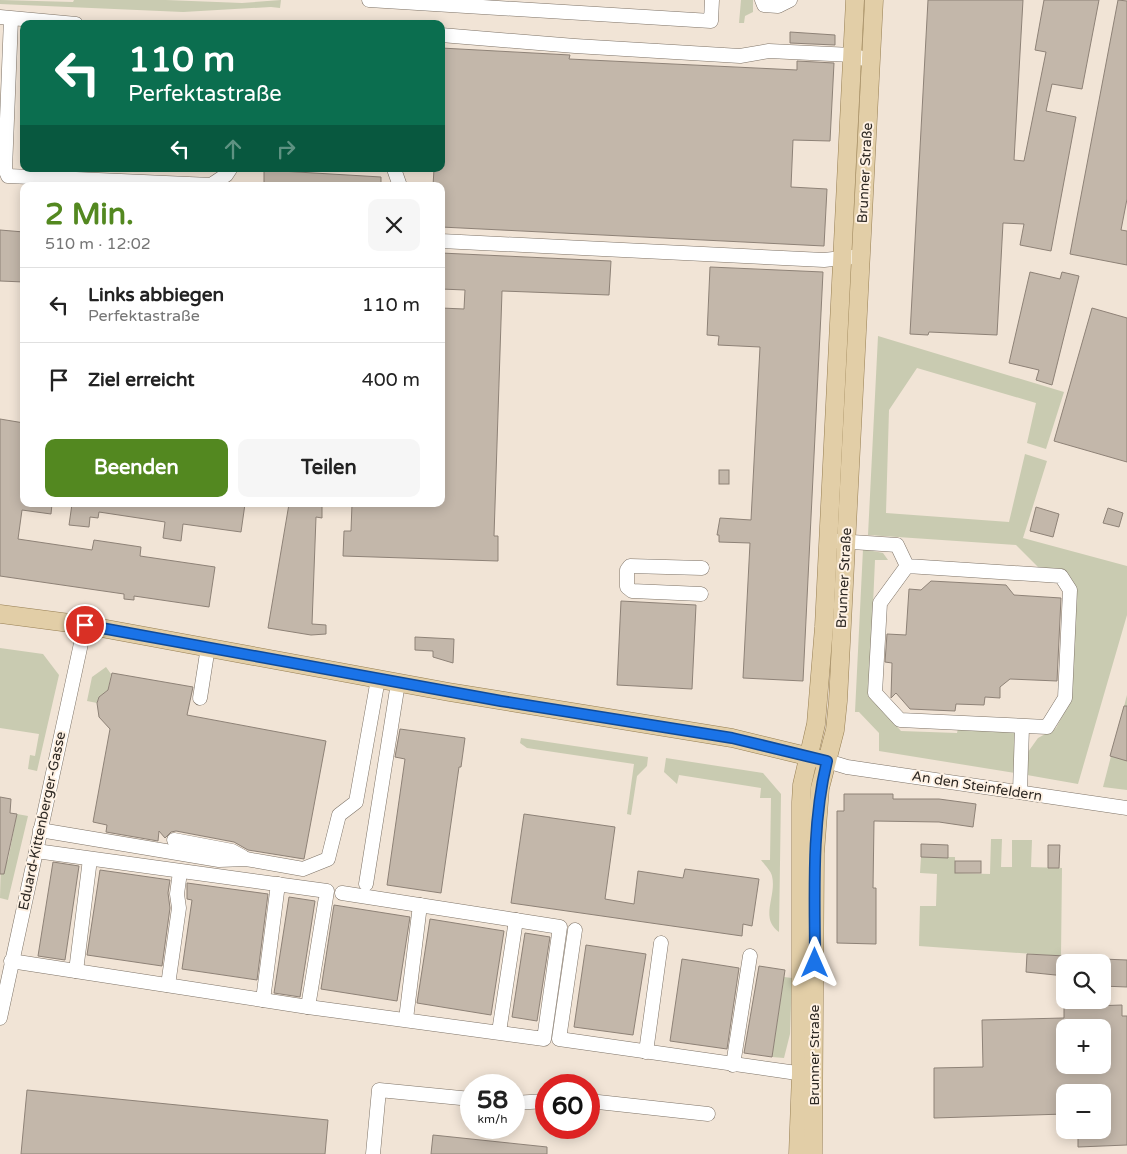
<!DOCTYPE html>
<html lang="de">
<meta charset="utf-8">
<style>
body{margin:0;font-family:"Varela Round",sans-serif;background:#f6f6f6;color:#222;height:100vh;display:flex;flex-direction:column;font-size:19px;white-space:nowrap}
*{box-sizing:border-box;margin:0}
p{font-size:16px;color:#767676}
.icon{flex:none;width:28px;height:28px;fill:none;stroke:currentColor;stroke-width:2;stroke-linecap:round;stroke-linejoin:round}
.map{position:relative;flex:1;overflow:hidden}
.details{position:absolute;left:20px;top:182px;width:425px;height:325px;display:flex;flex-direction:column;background:#fff;border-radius:10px;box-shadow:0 2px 12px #0003}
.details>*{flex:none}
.guide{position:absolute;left:20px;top:20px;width:425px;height:152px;border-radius:10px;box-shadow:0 2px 12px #0003;background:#0b6e4f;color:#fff;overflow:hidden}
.fabs{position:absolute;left:1056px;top:954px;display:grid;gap:10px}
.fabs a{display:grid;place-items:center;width:55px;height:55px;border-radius:10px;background:#fff;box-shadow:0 2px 12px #0003;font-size:25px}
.speed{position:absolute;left:460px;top:1074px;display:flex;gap:10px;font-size:25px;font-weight:700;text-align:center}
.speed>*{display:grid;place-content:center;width:65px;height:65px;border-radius:50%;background:#fff;box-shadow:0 2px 12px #0003;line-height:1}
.speed small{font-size:12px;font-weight:400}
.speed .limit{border:8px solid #d22;background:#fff;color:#111}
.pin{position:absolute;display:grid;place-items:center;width:42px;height:42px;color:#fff;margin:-21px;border:2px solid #fff;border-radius:50%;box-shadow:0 1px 5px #0007}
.me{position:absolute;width:55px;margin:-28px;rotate:0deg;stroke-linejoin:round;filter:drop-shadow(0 0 4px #0008)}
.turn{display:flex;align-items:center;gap:18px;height:105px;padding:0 25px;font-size:22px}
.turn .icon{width:65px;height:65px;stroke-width:2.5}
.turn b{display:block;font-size:35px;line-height:42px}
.lanes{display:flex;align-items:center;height:48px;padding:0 25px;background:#0003;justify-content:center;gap:25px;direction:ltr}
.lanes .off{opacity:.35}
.round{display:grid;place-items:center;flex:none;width:52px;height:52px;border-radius:10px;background:#f6f6f6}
.summary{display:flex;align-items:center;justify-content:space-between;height:85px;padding:0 25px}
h1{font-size:30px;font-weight:800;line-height:38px;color:#538820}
.action{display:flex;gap:10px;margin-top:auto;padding:10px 25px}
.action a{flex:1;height:58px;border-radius:10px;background:#538820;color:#fff;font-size:20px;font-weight:800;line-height:58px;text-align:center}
.action a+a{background:#f6f6f6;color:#222}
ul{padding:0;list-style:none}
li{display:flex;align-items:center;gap:15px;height:75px;padding:0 25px;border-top:1px solid #e0e0e0}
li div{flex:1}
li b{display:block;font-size:19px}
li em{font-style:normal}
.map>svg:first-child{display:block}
.green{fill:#c9cbb1}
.building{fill:#c3b7aa;stroke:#8e8277;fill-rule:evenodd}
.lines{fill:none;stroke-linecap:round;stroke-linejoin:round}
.minor-casing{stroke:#7e7367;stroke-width:15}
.major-casing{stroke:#977f53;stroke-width:19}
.minor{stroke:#fff;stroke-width:14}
.major{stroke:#e2cea7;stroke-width:18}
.route-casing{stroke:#114b97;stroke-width:12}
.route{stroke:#1a73e8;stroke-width:9}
.labels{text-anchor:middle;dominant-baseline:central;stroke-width:4;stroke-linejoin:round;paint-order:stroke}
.street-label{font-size:14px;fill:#2e2924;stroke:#fef1e3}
</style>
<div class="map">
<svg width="1127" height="1154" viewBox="0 0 1127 1154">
<rect width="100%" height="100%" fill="#f1e4d6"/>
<!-- green -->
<g class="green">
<polygon points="0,0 73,2 74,0 166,0 242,3 281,0 280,8 271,7 183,12 0,4"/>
<polygon points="741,0 753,0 753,12 745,16 744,23 739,23"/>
<polygon points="878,336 1064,392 1046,449 1027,443 1036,403 917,368 889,410 886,513 1009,522 1025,454 1047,461 1023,538 1127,566 1127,615 1078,784 1027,775 1028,752 1038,738 1056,728 1071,700 1076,590 1061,570 1038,567 1016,545 868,535"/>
<polygon points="863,549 883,553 888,560 875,560 869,695 901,731 957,733 958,728 1016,732 1015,773 879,751 879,733 859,712 855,712"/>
<polygon points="0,648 43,654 59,675 37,771 28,769 30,755 35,756 39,734 0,728"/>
<polygon points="106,667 111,674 108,690 99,697 97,703 87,701 92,677"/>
<polygon points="1127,695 1127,790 1103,787"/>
<polygon points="521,738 648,757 647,766 637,776 631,815 627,814 634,764 527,748 520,743"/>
<path d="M666 758 763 773 781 794 779 932C759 918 777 896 772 876 771 871 764 864 761 860H770L771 798H760L761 788 679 775 677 784 664 772Z"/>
<polygon points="17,814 28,816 8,900 0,898 1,859 8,860"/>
<polygon points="991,839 1002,839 1001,867 1012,867 1012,840 1032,840 1031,867 1062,868 1061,956 919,946 920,906 936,906 937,874 920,873 921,857 955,857 955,873 990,874"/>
<polygon points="784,977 792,978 790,1034 784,1058 772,1057"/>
</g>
<!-- building -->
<g class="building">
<polygon points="928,0 1023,0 1014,160 1024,161 1046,52 1035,50 1044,0 1099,0 1082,89 1052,84 1046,111 1076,117 1051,251 1020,245 1024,224 1003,223 997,335 929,332 928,335 910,334"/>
<polygon points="1118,0 1127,1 1127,199 1121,230 1127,231 1127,265 1070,254"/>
<polygon points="790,32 835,35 835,45 790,43"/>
<polygon points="441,48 570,55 569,59 797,70 797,61 834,63 830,141 793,140 791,187 827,189 824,246 441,227 441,186 433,186 434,169 441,169"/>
<polygon points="264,170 381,177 381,186 264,186"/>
<polygon points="0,230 24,232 24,282 0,281"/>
<polygon points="441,253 611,261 609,295 502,291 494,536 498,536 498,561 343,556 344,531 351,531 352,504 441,504 441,308 464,309 465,290 441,289"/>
<polygon points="710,267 823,272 803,681 743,678 750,543 719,542 719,535 717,535 720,518 751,520 760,347 718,345 719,336 707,335"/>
<polygon points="1030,272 1060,279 1062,272 1079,276 1052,385 1036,380 1039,370 1009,363"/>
<polygon points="1092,308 1127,318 1127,462 1054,441"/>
<polygon points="0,419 24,423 23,504 52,504 51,514 22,510 18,539 92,550 94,540 141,547 140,556 215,567 209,607 134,596 134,600 124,599 124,594 0,576"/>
<rect x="719" y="470" width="10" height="14"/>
<polygon points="72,504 245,504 241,532 183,524 181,541 163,538 165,522 99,512 98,518 90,517 89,527 69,525"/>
<polygon points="289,504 322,504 322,518 316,517 312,624 326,625 326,634 311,635 268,628"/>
<polygon points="1036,507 1059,514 1053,537 1030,531"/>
<polygon points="1108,508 1123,513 1119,527 1103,523"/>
<polygon points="931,581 1006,585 1014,595 1061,598 1057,681 1010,679 1000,687 1000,698 985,697 984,705 956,704 955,711 910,709 896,693 891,698 892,663 885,662 887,634 906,635 909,589 921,590"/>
<polygon points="621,601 696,605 692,689 617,685"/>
<polygon points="415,637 454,639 453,663 433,657 433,651 415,650"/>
<polygon points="112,673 193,687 187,715 326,741 304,859 248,850 234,842 176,831 171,832 165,838 159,831 158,841 106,832 107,825 93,822 110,729 99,717 97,703 99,697 108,690"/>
<polygon points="1124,706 1127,706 1127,761 1110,756"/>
<polygon points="400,729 465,738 461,767 459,767 441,893 387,885 405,759 395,757"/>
<polygon points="844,794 893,794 893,799 939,799 976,804 973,827 939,822 874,821 873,888 876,888 876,944 837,943 837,811 844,811"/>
<polygon points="0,797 11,799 10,813 17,814 4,874 0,874"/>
<polygon points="524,814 615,827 605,899 634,904 638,871 683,878 685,869 759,879 752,926 743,924 742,936 511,903"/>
<polygon points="921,844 948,845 948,858 921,857"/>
<polygon points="1048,845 1060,845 1059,868 1048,868"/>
<rect x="955" y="861" width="26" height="12"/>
<polygon points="53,862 79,866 65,960 38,956"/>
<polygon points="100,870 170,880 168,893 170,908 162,966 87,955"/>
<polygon points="187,883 268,894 257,980 182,969 192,900 187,899"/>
<polygon points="289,897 315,901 300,997 274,993"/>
<polygon points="334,905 410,917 397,1001 321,989"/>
<polygon points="430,919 504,931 491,1015 417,1003"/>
<polygon points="525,933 550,937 537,1021 512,1017"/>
<polygon points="586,945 646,954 633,1035 574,1027"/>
<polygon points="1027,954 1065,956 1065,976 1026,972"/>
<polygon points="682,959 739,968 727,1049 670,1041"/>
<polygon points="1102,959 1127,960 1127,987 1102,986"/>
<polygon points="759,966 785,970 772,1057 744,1053"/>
<path d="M1122 1005V1016H1127V1145L1078 1147V1130H1102V1092H1065V1114L934 1118V1068L983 1067 982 1020 1064 1018V1007ZM1065 1028H1102V1065H1065Z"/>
<polygon points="27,1090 328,1120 325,1154 21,1154"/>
<polygon points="433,1135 547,1147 547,1154 431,1154"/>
</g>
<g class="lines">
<!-- minor casing -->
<g class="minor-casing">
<g id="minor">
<polyline points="369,0 711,21 712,0"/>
<polyline points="762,0 764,5 778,6 790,0"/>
<polyline points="0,17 76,24"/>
<polyline points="11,19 5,169 8,176 211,185 226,175 230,169"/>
<polyline points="441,35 575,46 740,56 769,51 852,55 871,61"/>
<polyline points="394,169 400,186"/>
<polyline points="441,241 824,260 852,257"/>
<polyline points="837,541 897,545 907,566 1061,576 1070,590 1065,698 1047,727 900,720 875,693 880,603 907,566"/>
<polyline points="701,594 632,591 627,587 627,570 630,566 702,568"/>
<polyline points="200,698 208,647"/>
<polyline points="827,761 847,767 1127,808"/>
<polyline points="1020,792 1022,727"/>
<polyline points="40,830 219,860 246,859 303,869 328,859 339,815 356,802 378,679"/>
<polyline points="174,840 232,851 243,857"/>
<polyline points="36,851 327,891 308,1007"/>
<polyline points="366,884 398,683"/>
<polyline points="575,930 559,1039 811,1075"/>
<polyline points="11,961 308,1007 544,1039 560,927 342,893"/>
<polyline points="76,971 90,859"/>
<polyline points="168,985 179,908 177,894 180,872"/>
<polyline points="263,1000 278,884"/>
<polyline points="0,1018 85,625"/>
<polyline points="406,1019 420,905"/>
<polyline points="499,1032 516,920"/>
<polyline points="646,1052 661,943"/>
<polyline points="733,1065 750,956"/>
<polyline points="589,1101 708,1114"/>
<polyline points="514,1103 546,1101"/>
<polyline points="373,1154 379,1090 471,1099"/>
</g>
</g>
<!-- major casing -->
<g class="major-casing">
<g id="major">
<polyline points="0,614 85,625 449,692 732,738 819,759"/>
<polyline points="798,1154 801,1074 801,802 802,785 816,724 824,627 855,0"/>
<polyline points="813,1154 815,853 820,788 835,730 838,701 874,0"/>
</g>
</g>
<!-- minor -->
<use href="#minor" class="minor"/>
<!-- major -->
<use href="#major" class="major"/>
</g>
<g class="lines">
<!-- route casing -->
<g class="route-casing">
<path id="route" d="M85 625 501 701 732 738 827 761C811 826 815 896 815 963"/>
</g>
<!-- route -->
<use href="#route" class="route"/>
</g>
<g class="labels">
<!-- street labels -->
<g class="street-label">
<text transform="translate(865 173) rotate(-87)">Brunner Straße</text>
<text transform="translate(844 578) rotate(-87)">Brunner Straße</text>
<text transform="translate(977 786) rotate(9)">An den Steinfeldern</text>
<text transform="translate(42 821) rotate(-78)">Eduard-Kittenberger-Gasse</text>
<text transform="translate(814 1055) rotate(-90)">Brunner Straße</text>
</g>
</g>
</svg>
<div class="fabs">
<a><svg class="icon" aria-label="search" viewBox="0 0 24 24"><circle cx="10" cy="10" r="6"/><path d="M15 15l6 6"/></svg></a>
<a>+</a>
<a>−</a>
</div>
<div class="speed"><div>58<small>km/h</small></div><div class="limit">60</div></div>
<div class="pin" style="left:85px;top:625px;background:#d93025"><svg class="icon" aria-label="arrive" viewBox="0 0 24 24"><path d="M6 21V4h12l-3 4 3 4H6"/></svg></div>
<svg class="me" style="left:815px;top:963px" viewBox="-20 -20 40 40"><path d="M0-17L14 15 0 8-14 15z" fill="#1a73e8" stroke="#fff" stroke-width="4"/></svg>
<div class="guide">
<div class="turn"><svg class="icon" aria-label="left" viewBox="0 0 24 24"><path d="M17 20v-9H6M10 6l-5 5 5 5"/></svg><div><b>110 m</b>Perfektastraße</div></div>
<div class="lanes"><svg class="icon" aria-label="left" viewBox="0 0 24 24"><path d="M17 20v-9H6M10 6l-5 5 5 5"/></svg><svg class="icon off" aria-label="ahead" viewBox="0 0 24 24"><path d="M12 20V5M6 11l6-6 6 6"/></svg><svg class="icon off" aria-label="right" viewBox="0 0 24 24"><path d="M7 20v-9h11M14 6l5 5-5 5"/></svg></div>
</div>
<section class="details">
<div class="summary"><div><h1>2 Min.</h1><p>510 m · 12:02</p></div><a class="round"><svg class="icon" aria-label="close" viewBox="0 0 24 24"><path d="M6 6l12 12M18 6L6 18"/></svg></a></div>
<ul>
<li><svg class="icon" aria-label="left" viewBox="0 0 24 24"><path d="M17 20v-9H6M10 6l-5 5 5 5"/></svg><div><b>Links abbiegen</b><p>Perfektastraße</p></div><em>110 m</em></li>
<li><svg class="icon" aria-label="arrive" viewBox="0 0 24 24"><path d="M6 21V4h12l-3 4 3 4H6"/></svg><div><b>Ziel erreicht</b></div><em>400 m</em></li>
</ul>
<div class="action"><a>Beenden</a><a>Teilen</a></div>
</section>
</div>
